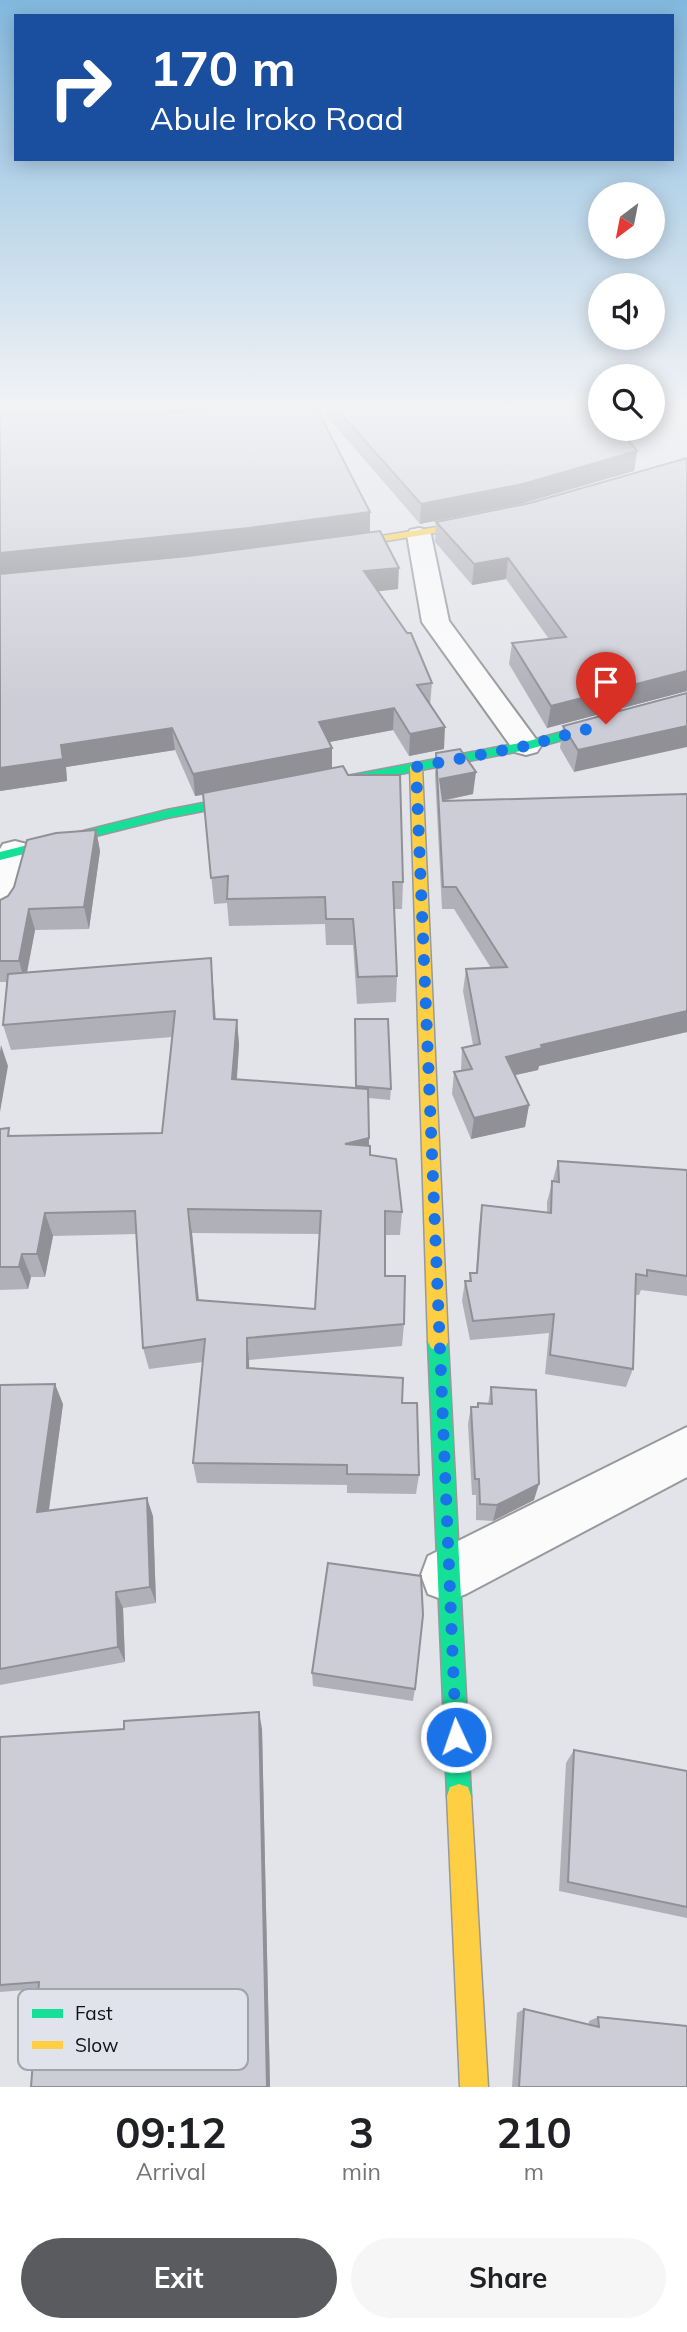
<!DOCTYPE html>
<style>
body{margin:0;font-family:Mulish,sans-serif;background:#f6f6f6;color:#202124;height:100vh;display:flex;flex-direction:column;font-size:26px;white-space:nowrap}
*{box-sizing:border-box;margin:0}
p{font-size:23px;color:#757577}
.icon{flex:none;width:38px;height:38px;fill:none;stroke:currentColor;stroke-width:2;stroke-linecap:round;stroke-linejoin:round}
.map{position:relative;height:2087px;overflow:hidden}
.drawer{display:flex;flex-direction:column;background:#fff;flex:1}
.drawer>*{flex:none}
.hud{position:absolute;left:14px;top:14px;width:660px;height:147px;border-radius:0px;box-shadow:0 4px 18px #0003;background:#1a4fa0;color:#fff;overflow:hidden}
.needle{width:46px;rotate:212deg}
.tools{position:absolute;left:588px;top:182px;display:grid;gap:14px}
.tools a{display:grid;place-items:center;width:77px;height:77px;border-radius:50%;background:#fff;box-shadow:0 4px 18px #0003;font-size:35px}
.pin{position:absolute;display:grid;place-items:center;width:60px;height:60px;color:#fff;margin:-72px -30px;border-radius:50% 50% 50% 0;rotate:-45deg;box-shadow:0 0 7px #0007}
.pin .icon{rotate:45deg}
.me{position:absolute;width:77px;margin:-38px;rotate:357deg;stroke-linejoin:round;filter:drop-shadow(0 0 5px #0008)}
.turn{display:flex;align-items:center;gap:24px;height:147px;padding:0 21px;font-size:32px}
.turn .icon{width:91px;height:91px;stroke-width:2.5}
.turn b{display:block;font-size:49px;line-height:60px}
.eta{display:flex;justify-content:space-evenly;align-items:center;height:119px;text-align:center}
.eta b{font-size:42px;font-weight:700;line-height:49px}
.button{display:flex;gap:14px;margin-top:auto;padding:14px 21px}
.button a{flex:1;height:80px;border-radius:42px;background:#5a5b5f;color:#fff;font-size:28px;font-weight:700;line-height:80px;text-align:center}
.button a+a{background:#f6f6f6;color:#202124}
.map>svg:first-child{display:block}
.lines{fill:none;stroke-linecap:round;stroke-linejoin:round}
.street-casing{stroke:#98999d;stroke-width:4}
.fast-casing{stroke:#98999d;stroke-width:3}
.slow-casing{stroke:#98999d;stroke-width:3}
.street{fill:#fbfbfc;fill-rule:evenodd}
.fast{fill:#16e098;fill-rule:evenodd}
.slow{fill:#ffcf43;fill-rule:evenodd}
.wall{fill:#b0b0b9;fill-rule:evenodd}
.shaded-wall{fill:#909096}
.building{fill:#cdcdd7;stroke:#909096;stroke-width:2;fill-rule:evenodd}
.route{stroke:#1a73e8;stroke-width:12;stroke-dasharray:0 21.6}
.key{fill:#e0e2ec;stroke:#a2a3ab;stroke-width:2}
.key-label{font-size:19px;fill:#101114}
</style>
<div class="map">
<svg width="687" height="2087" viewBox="0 0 687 2087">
<rect width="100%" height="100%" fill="#e3e4e9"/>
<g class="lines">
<!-- street casing -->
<g class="street-casing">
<g id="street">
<polygon points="419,528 428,530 431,535 449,621 541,746 537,752 526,755 515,752 422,622 407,535 410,530"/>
<polygon points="15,841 27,844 32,852 17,908 12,916 0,920 0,849 3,844"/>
<polygon points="687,1427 687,1477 466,1594 447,1601 428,1594 421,1575 428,1556"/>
</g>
</g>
<!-- fast casing -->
<g class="fast-casing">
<g id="fast">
<polygon points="687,698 687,706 526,750 321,789 315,785 321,781 525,742"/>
<polygon points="255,793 262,797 260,800 167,818 0,860 0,852 167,810"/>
<polygon points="438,1333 445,1336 448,1342 471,1796 468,1805 459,1808 450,1805 447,1796 428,1342 431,1336"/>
</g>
</g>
<!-- slow casing -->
<g class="slow-casing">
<g id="slow">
<polygon points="486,519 490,520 490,524 331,550 326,547 331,544"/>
<polygon points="416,763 422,767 448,1342 445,1348 438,1351 431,1348 428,1342 410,767"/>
<polygon points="459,1784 468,1787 471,1796 488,2087 460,2087 447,1796 450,1787"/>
</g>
</g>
<!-- street -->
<use href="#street" class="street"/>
<!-- fast -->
<use href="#fast" class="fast"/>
<!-- slow -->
<use href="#slow" class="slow"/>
</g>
<!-- wall -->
<g class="wall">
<polygon points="0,409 317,409 370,532 398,589 378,591 432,683 430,705 444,749 409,756 393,730 329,742 332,768 403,882 402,909 394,909 397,976 396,1002 357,1004 353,945 326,945 325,924 229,926 227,903 214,904 203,795 195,796 175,750 66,767 67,781 0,791"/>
<polygon points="325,409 600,409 637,451 634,471 420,524 325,414"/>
<polygon points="687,458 687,691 547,728 509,664 512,643 549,639 506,579 472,585 435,542 436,522 530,503"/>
<polygon points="687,693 574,772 560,748 563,726"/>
<polygon points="436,753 473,794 443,801 687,794 687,1032 539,1066 538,1070 515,1075 529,1105 525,1127 471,1139 452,1094 454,1072 461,1071 462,1048 473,1045 463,991 466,969 491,968 454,909 442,909 435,775"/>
<path d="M96 830 100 851 89 929 35 930 27 973 213 984 216 1019 237 1020 239 1045 237 1079 355 1088V1019L391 1089 390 1100 369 1098V1146L370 1155 402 1212 400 1235H385V1276L404 1324 402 1346 249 1360V1369L402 1403 419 1475 416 1494 347 1493V1485L197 1483 193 1463 203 1362 149 1369 143 1348 137 1234 53 1236 45 1277H31L28 1289 0 1290V1129L12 1136 162 1133 172 1037 11 1050 3 1025 7 982H0V900L8 896ZM192 1233 320 1234 315 1309 199 1300Z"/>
<polygon points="558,1161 687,1170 687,1296 641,1290 639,1295 635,1295 633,1369 626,1387 545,1374 549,1333 470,1340 462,1301 465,1281 469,1281 470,1273 476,1273 479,1226 482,1205 547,1213 547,1202"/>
<polygon points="0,1385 63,1404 49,1511 153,1516 156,1603 123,1608 125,1662 0,1685"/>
<polygon points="491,1387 534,1500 493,1521 476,1520 476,1495 472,1495 468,1424 471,1407 478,1407 478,1403 488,1404"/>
<polygon points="312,1673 415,1689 413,1701 313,1686"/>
<polygon points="124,1729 262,1729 270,2087 31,2087 38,1989 0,1992 0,1737"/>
<polygon points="574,1750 687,1771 687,1918 559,1891 566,1763"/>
<polygon points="524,2009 589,2025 589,2021 598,2017 687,2087 512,2087 517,2013"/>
</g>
<!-- shaded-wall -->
<g class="shaded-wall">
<polygon points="170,409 220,409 171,413"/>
<polygon points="637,451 634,471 521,504 420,524 421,504"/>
<polygon points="370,512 370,533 250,549 0,574 0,553"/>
<polygon points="508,558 506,579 472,585 474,564"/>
<polygon points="399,568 398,589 364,593 364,571"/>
<polygon points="687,671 687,691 547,728 551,706"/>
<polygon points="394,708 393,730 319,744 319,722"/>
<polygon points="687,726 687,747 574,772 578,750"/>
<polygon points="445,727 444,749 409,756 410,734"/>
<polygon points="172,728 175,750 66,767 67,781 0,791 0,768 61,745"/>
<polygon points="332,748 332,770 195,796 193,774"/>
<polygon points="476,772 473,794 439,801 440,779"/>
<polygon points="96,830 100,851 89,929 84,907"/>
<polygon points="29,909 35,930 25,982 19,961"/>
<polygon points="211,958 213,984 217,1044 214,1019"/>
<polygon points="687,1011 687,1032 539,1066 538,1070 503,1078 506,1057 541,1045"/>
<polygon points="237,1020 239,1045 235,1103 232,1079"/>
<polygon points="1,1045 8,1066 0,1112 0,1052"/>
<polygon points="529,1105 525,1127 471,1139 474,1118"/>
<polygon points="369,1138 369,1163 345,1144"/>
<polygon points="188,1209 192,1233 201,1323 197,1300"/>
<polygon points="45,1213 53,1236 45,1277 37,1254"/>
<polygon points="22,1254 31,1277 28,1289 19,1267"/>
<polygon points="247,1338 249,1360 250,1390 247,1368"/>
<polygon points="55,1384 63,1404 46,1530 37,1512"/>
<polygon points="539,1484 534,1500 493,1521 497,1505"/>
<polygon points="147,1498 153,1516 156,1603 150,1587"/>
<polygon points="116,1592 123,1608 125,1662 118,1647"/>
<polygon points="259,1712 262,1729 270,2087 267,2087"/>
</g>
<!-- building -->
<g class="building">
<polygon points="211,409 317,409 370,512 249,528 0,553 0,416 169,413"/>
<polygon points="337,409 600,409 600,429 619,429 637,451 523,484 421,504"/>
<polygon points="687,458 687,671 551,706 512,643 566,637 508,558 474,564 436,522 530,503"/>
<polygon points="380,531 399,568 364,571 407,633 411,633 432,683 417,685 445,727 410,734 394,708 319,722 332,748 193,774 172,728 61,745 63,759 0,768 0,574 188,556"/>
<polygon points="687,693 687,726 578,750 563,726"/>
<polygon points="460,749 476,772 440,779 443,801 687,794 687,1011 541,1045 542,1048 506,1057 529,1105 474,1118 454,1072 472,1069 462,1048 480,1044 466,969 507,967 456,887 443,887 436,753"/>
<polygon points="343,766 348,775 400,775 403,882 393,882 397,976 358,977 353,919 326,919 325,897 227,899 228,876 211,878 203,793"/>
<polygon points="96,830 84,907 29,909 19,961 0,961 0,900 8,896 14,887 27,840 56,833"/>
<path d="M211 958 214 1019 237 1020 232 1079 368 1089 369 1138 345 1144 370 1146V1155L396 1159 402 1212 385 1211V1276H405L404 1324 247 1338V1368L403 1378 402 1403H417L419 1475 347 1474V1465L193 1463 205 1339 143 1348 135 1211 45 1213 37 1254H22L19 1267H0V1129L9 1128 8 1136 162 1133 175 1011 3 1025 8 974ZM188 1209 321 1211 315 1309 197 1300Z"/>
<polygon points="355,1019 388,1019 391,1089 356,1086"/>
<polygon points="558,1161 687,1170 687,1276 647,1270 647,1276 636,1274 633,1369 550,1355 554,1314 473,1321 465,1281 471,1281 470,1273 477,1273 482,1205 551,1213 552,1181 559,1182"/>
<polygon points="55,1384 37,1512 147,1498 150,1587 116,1592 118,1647 0,1669 0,1385"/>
<polygon points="491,1387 536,1390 539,1484 497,1505 480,1504 479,1479 475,1479 471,1407 478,1407 478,1403 492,1404"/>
<polygon points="328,1563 421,1576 423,1615 415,1689 312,1673"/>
<polygon points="259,1712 267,2087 31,2087 39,1982 0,1985 0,1737 124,1729 124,1721"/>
<polygon points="574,1750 687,1771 687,1907 568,1882"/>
<polygon points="524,2009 599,2027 598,2017 687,2026 687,2087 519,2087"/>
</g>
<!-- sky -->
<linearGradient id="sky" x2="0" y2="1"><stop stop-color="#83b8de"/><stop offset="0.58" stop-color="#f2f3f5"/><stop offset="1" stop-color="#f2f3f5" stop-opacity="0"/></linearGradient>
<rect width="687" height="701" fill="url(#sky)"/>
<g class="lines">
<!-- route -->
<polyline class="route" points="456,1737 416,767 526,746 606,724"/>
</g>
<!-- legend -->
<rect x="18" y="1989" width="230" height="81" rx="10" class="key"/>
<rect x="32" y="2009" width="31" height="9" fill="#16e098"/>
<rect x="32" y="2041" width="31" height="8" fill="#ffcf43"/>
<g class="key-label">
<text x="75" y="2020">Fast</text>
<text x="75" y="2052">Slow</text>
</g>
</svg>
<div class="tools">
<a><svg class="needle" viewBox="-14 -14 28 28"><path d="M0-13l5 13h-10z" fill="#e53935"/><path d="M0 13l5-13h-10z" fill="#757577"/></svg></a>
<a><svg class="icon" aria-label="sound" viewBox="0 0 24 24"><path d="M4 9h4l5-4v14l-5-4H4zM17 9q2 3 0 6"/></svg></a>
<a><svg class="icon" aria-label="search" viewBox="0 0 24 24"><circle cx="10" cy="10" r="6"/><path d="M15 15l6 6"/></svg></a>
</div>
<div class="pin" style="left:606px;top:724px;background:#d93025"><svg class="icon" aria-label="arrive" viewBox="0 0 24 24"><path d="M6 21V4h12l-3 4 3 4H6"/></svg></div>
<svg class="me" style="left:456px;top:1737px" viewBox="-20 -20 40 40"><circle r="17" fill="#1a73e8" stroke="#fff" stroke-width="3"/><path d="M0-11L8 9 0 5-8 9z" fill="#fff"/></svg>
<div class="hud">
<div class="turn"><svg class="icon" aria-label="right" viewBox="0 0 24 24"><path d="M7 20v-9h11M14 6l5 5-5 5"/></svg><div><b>170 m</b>Abule Iroko Road</div></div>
</div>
</div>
<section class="drawer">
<div class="eta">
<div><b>09:12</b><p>Arrival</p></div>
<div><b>3</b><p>min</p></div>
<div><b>210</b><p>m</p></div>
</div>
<div class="button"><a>Exit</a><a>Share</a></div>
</section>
